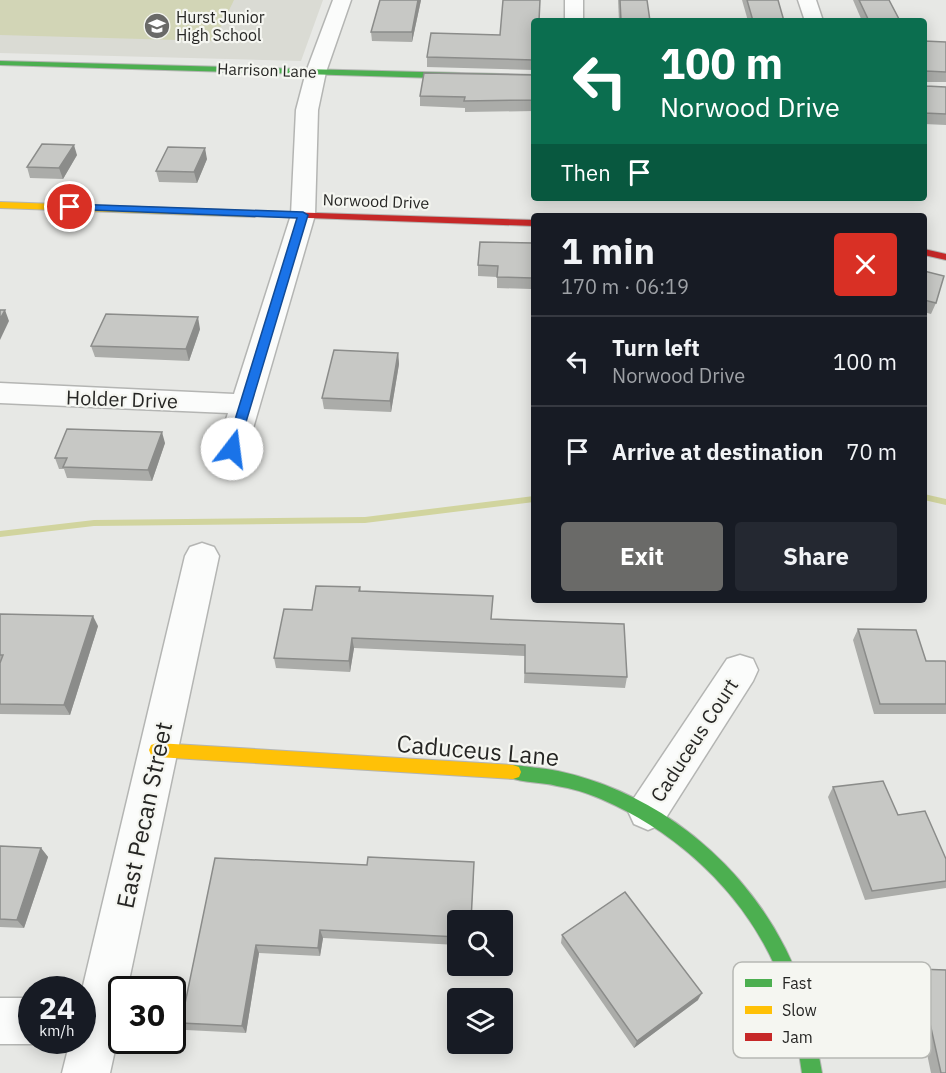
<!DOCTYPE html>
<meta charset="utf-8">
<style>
body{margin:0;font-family:"IBM Plex Sans",sans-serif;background:#242831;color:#f1f3f6;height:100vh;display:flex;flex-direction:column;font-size:22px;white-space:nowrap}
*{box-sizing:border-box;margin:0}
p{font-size:20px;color:#9ea1a6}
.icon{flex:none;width:33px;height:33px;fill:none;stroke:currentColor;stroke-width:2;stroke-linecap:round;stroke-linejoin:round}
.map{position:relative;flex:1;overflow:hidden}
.side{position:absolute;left:531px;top:213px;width:396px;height:390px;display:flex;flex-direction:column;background:#171b24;border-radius:6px;box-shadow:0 3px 15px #0003}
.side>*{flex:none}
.banner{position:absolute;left:531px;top:18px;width:396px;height:183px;border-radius:6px;box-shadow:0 3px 15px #0003;background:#0b6e4f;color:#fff;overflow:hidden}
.tools{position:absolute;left:447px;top:910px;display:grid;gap:12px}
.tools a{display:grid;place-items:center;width:66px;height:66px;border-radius:6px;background:#171b24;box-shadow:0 3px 15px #0003;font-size:30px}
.speed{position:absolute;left:18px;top:976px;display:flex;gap:12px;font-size:30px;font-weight:700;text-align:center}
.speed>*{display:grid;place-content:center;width:78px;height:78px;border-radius:50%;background:#171b24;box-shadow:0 3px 15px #0003;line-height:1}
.speed small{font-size:15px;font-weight:400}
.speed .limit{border:3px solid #111;border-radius:9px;background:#fff;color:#111}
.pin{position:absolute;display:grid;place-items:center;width:51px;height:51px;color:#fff;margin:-26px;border:3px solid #fff;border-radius:50%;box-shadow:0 2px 6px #0007}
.me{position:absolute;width:66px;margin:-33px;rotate:15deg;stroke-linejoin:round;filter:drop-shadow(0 0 4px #0008)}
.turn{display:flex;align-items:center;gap:21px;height:126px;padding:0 30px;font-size:27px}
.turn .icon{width:78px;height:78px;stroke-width:2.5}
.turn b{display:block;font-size:42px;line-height:51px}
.then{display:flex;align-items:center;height:57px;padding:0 30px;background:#0003;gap:12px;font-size:22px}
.round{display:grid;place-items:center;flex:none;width:63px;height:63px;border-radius:6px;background:#242831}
.headline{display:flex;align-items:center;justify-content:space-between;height:102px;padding:0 30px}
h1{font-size:36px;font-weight:800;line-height:45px}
.button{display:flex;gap:12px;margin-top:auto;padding:12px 30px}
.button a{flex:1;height:69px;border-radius:6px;background:#6a6a68;color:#fff;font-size:24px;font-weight:800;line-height:69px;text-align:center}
.button a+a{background:#242831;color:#f1f3f6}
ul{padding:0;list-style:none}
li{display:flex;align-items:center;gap:18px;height:90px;padding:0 30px;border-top:2px solid #363941}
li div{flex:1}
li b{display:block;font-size:22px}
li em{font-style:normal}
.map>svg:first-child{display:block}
.built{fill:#dadbd4}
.green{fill:#d2d5b6}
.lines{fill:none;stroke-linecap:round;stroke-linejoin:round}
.stream{fill:#d1d49e;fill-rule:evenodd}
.street-casing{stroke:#b4b5b3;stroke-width:3}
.fast-casing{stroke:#b4b5b3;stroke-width:2}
.slow-casing{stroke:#b4b5b3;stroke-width:2}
.jam-casing{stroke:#b4b5b3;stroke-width:2}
.street{fill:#fbfcfb;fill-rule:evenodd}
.fast{fill:#4caf50;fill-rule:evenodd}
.slow{fill:#ffc107;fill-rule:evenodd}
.jam{fill:#c62828;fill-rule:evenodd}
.wall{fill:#abaca9}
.shaded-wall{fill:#8b8c8a}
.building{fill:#c7c8c5;stroke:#8b8c8a;stroke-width:1.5}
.route{fill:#1a73e8;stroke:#114b97;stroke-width:1.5}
.labels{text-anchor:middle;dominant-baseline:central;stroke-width:4.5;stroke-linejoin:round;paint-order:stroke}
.far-poi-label{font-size:16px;fill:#262624;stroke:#f5f6f1;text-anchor:start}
.far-street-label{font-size:16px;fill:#262624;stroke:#f5f6f1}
.street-label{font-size:20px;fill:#262624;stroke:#f5f6f1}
.near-street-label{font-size:24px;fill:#262624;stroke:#f5f6f1}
.key{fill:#f5f6f1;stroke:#b7b8b4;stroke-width:1.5}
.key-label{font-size:16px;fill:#262624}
</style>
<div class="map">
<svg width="946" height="1073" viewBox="0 0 946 1073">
<rect width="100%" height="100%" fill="#e7e8e5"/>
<!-- built -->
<polygon class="built" points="0,0 323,0 301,61 0,53"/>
<!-- green -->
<polygon class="green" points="0,0 234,0 214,41 0,35"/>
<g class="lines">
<!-- stream -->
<g class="stream">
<polygon points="924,494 946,499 946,505 924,500"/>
<polygon points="534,496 534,502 365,523 94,526 0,537 0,531 94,520 365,517"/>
</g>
<!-- street casing -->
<g class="street-casing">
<g id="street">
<polygon points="333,0 351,0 326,72 318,110 315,215 247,449 243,457 232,460 221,457 217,449 228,413 0,403 0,383 234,394 291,215 296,110 306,72"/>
<rect x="565" y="0" width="18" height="21"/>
<polygon points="798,0 816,0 823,21 805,21"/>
<polygon points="202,543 214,547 219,556 127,990 122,990 122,1018 110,1073 62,1073 70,1041 82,1041 82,990 185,556 190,547"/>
<polygon points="740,655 753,659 758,670 753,681 662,824 648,830 634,824 628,811 634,798 727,659"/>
<polygon points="0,998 32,998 32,1041 40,1041 32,1044 0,1044"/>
</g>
</g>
<!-- fast casing -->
<g class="fast-casing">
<g id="fast">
<polygon points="0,61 534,75 534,81 0,65"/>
<path d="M513 765C528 767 543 768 558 771 673 796 767 883 804 993 813 1019 817 1046 822 1073H802C798 1046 794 1018 785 992 756 905 685 835 601 799 587 793 571 788 557 786 541 782 523 783 507 777L505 772 507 767Z"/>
</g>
</g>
<!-- slow casing -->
<g class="slow-casing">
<g id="slow">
<polygon points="0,202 255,211 260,214 255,217 0,208"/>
<polygon points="157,743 513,765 519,767 521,772 519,777 513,779 157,757 151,755 149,750 151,745"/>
</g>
</g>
<!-- jam casing -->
<g class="jam-casing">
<g id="jam">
<polygon points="255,211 534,220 534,226 251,216 251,212"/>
<polygon points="924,249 946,254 946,260 924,255"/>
</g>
</g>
<!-- street -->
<use href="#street" class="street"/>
<!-- fast -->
<use href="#fast" class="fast"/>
<!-- slow -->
<use href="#slow" class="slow"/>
<!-- jam -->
<use href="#jam" class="jam"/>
</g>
<!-- wall -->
<g class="wall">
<polygon points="421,0 412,42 372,41 371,32"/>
<polygon points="618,0 647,0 650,21 619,21"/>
<polygon points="742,0 778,0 784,21 748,21"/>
<polygon points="853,0 889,0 900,21 862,21"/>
<polygon points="534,21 534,70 427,67 427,57 500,35"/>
<polygon points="924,41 946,42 946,82 926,82 926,86 946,87 946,125 924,124"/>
<polygon points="534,75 534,111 465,112 465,108 420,106 420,96"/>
<polygon points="77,155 63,179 30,178 27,167"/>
<polygon points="207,159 197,183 159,182 156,171"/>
<polygon points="661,198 690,198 690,199"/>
<polygon points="533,243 531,289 497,288 497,277 478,276 478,265"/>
<polygon points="924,271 936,303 931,314 924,312"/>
<polygon points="200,329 189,361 95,357 91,346"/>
<polygon points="398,353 399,364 391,412 324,409 322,398"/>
<polygon points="165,443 152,481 67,478 64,469 59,469 55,458"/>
<polygon points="360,587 361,591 492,619 627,677 625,688 524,683 525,656 354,648 350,672 276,668 274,658 312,610"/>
<polygon points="0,614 98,626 70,715 0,714"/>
<polygon points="858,629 926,661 946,663 946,714 874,714 853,640"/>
<polygon points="833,787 898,815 946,859 946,888 865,900 828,797"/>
<polygon points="0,846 41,848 48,857 24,928 0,927"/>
<polygon points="215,858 474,871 471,921 458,921 458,945 323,938 320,956 259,953 246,1033 186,1030 181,1023"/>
<polygon points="562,935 698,1000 634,1048 561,943"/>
<polygon points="918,969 946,1073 931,1073 911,977"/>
</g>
<!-- shaded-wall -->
<g class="shaded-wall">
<polygon points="418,0 421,0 412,42 412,32"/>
<polygon points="74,145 77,155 63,179 59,168"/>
<polygon points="205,148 207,159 197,183 194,172"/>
<polygon points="5,310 9,321 0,340 0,319"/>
<polygon points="198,317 200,329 189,361 186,349"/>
<polygon points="398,353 399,364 391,412 390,401"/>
<polygon points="162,432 165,443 152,481 148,470"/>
<polygon points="93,616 98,626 70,715 64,705"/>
<polygon points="352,638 354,648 350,672 349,661"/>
<polygon points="41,848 48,857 24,928 17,920"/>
<polygon points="320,930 323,938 320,956 318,948"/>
<polygon points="256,945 259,953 246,1033 242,1026"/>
<polygon points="702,993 698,1000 634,1048 637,1041"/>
</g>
<!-- building -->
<g class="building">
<polygon points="380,0 418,0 412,32 371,32"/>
<polygon points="503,0 540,0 539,21 534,21 534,60 427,57 431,33 500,35"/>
<polygon points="620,0 647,0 650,21 621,21"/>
<polygon points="747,0 778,0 784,21 753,21"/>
<polygon points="859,0 889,0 900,21 869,21"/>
<polygon points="924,41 946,42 946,72 926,71 926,86 946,87 946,114 924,113"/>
<polygon points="424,73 534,75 534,100 464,101 465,97 420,96"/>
<polygon points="42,144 74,145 59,168 27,167"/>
<polygon points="168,147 205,148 194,172 156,171"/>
<polygon points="480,242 533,243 532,278 497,277 498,266 478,265"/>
<polygon points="924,271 944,276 936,303 924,300"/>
<polygon points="0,310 5,310 0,319"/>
<polygon points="106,314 198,317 186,349 91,346"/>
<polygon points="334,350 398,353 390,401 322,398"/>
<polygon points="67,429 162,432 148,470 63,467 67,458 55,458"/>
<polygon points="316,586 360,587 359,591 493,596 491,619 624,624 627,677 525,673 525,645 352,638 349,661 274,658 284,609 312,610"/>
<polygon points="0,614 93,616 64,705 0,704 0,663 3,655 0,655"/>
<polygon points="858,629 916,630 926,661 945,661 946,663 946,704 880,704"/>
<polygon points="883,781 898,815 925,811 946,859 946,881 872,891 833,787"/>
<polygon points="0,846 41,848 17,920 0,919"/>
<polygon points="368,857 474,862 471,921 458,921 458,937 320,930 318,948 256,945 242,1026 181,1023 215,858 367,865"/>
<polygon points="625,892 702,993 637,1041 562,935"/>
<polygon points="918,969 946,970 946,1073 941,1073"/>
</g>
<!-- route -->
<polygon class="route" points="70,204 303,212 308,215 237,452 228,452 226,449 297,218 66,209 65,207"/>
<!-- icons -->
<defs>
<g id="school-disc" transform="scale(1.35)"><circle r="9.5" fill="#6a6a68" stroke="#f5f6f1"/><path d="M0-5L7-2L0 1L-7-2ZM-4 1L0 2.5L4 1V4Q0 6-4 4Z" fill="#fff"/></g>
</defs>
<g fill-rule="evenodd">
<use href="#school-disc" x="157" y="26"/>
</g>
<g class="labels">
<!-- far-poi labels -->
<g class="far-poi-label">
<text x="176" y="17">Hurst Junior<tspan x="176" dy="18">High School</tspan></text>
</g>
<!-- far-street labels -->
<g class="far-street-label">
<text transform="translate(267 70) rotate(2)">Harrison Lane</text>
<text transform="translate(376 201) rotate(2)">Norwood Drive</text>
</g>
<!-- street labels -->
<g class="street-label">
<text transform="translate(122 399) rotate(2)">Holder Drive</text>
<text transform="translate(694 740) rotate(-57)">Caduceus Court</text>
</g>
<!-- near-street labels -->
<g class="near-street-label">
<text transform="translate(478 750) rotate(5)">Caduceus Lane</text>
<text transform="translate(144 815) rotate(-78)">East Pecan Street</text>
</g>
</g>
<!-- legend -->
<rect x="733" y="962" width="198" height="96" rx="9" class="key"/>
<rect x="745" y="979" width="27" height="8" fill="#4caf50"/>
<rect x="745" y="1006" width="27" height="8" fill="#ffc107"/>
<rect x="745" y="1033" width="27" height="8" fill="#c62828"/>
<g class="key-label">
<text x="782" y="989">Fast</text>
<text x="782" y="1016">Slow</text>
<text x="782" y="1043">Jam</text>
</g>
</svg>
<div class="tools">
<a><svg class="icon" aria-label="search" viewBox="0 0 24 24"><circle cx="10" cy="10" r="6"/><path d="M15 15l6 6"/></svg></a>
<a><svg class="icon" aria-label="layers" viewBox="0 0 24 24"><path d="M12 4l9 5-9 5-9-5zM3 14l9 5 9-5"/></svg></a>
</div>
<div class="speed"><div>24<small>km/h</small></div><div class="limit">30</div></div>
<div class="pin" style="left:70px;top:207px;background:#d93025"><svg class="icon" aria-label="arrive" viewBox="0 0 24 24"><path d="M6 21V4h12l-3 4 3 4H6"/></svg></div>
<svg class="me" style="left:232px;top:449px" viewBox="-20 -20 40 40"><circle r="19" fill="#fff"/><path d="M0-13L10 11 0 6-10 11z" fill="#1a73e8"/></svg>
<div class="banner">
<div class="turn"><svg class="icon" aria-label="left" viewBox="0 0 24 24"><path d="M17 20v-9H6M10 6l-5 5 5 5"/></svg><div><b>100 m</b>Norwood Drive</div></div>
<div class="then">Then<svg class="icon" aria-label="arrive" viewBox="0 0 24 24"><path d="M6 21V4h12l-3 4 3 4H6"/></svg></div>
</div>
<section class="side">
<div class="headline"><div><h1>1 min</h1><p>170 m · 06:19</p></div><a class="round" style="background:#d93025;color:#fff"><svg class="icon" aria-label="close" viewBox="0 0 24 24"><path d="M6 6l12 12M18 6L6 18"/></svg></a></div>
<ul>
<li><svg class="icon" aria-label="left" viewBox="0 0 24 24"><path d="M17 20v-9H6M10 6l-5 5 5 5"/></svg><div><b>Turn left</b><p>Norwood Drive</p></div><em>100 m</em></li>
<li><svg class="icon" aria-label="arrive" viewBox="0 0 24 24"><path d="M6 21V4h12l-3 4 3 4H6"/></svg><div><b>Arrive at destination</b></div><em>70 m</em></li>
</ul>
<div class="button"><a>Exit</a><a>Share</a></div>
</section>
</div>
